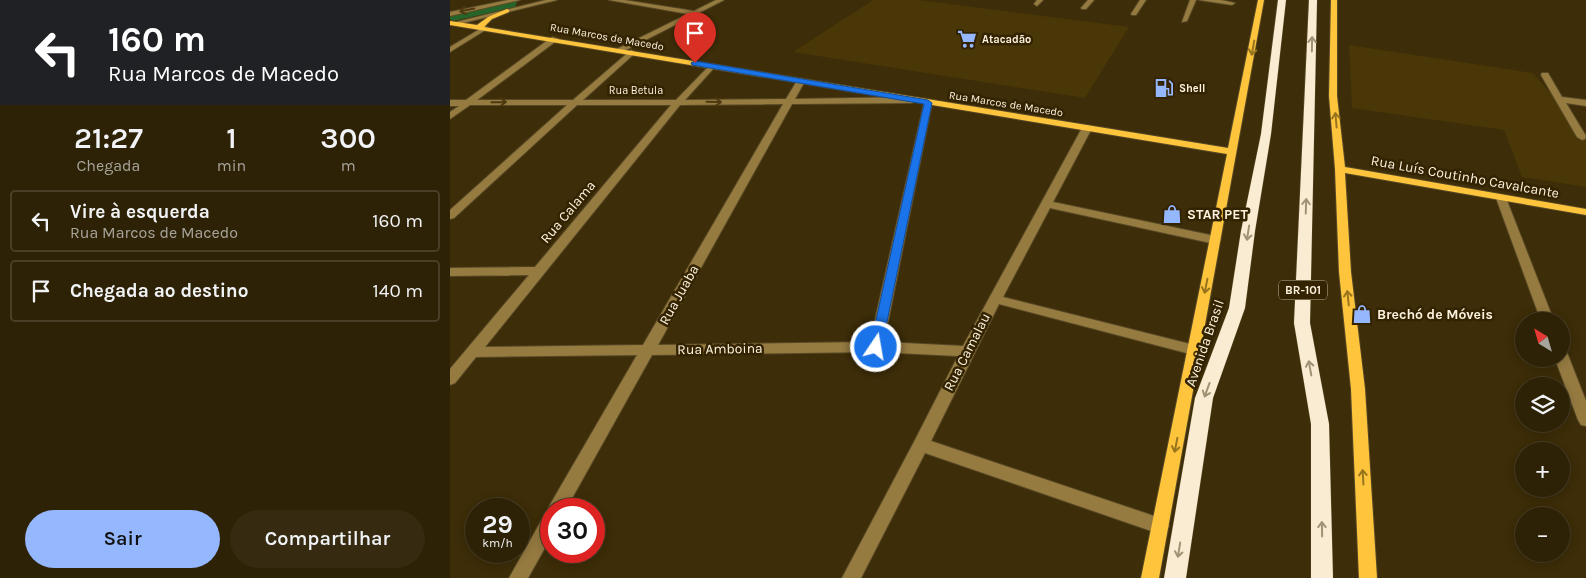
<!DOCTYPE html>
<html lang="pt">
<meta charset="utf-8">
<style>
body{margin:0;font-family:Karla,sans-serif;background:#362a10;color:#f1f3f6;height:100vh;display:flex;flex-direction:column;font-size:19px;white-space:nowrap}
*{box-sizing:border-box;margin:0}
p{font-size:16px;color:#a7a49b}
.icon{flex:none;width:28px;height:28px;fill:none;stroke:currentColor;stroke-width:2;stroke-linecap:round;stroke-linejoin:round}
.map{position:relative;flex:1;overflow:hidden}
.sheet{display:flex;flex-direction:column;background:#2e2206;width:450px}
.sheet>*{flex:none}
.guide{background:#202124;color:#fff;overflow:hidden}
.needle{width:32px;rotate:323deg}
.buttons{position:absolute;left:1065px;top:312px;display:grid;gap:10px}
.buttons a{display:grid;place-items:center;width:55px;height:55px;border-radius:50%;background:#2e2206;box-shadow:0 2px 12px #0003,0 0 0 1px #493f28;font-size:25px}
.speed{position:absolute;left:15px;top:498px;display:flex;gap:10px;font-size:25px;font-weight:700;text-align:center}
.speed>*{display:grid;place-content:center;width:65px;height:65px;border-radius:50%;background:#2e2206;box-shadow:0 2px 12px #0003,0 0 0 1px #493f28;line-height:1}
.speed small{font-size:12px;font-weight:400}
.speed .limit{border:8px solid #d22;background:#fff;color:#111}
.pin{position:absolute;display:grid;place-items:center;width:42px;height:42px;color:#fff;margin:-51px -21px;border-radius:50% 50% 50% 0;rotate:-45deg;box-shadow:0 0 5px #0007}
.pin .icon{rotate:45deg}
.me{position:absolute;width:55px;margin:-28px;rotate:12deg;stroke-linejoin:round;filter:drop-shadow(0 0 4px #0008)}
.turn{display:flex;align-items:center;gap:18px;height:105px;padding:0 25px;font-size:22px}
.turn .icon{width:65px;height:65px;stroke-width:2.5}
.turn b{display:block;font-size:35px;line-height:42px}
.eta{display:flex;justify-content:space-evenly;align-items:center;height:85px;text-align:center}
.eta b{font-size:30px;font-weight:600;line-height:35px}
.action{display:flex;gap:10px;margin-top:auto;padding:10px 25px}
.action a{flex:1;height:58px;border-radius:30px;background:#95b7fd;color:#111;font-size:20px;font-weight:600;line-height:58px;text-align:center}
.action a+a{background:#362a10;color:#f1f3f6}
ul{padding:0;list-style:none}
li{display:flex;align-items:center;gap:15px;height:62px;margin:0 10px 8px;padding:0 15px;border:2px solid #493f28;border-radius:5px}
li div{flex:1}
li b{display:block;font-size:19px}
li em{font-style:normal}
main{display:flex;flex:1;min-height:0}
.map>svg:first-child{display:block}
.built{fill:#4a3707}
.green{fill:#256529}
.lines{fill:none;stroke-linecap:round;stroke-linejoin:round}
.minor-casing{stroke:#584926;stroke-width:2}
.major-casing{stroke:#584926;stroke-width:2}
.highway-casing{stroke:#584926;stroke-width:1}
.minor{fill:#967b41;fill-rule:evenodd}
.major{fill:#fec53c;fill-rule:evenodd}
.highway{fill:#faecd2;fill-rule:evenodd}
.oneway{stroke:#4c3910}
.oneway2{stroke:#a09274}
.oneway3{stroke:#98741e}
.route{fill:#1a73e8;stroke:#114b97}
.labels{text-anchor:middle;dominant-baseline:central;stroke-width:5;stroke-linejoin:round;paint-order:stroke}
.far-street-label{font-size:11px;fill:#fcf2de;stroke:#332300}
.far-poi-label{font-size:11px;font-weight:bold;fill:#fcf2de;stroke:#332300;text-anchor:start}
.shield{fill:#332300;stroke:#c0b49b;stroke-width:1}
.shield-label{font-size:12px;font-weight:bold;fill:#fcf2de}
.street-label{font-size:14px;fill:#fcf2de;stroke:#332300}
.poi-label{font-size:14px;font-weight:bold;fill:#fcf2de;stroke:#332300;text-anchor:start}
</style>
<main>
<section class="sheet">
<div class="guide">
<div class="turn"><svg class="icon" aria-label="left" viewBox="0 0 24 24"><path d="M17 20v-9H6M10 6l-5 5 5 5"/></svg><div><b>160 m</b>Rua Marcos de Macedo</div></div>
</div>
<div class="eta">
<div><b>21:27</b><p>Chegada</p></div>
<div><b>1</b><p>min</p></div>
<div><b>300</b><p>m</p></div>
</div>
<ul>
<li><svg class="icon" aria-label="left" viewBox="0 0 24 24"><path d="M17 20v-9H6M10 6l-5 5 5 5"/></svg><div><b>Vire à esquerda</b><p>Rua Marcos de Macedo</p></div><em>160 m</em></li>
<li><svg class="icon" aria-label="arrive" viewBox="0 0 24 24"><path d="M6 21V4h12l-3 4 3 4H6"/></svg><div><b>Chegada ao destino</b></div><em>140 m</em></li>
</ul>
<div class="action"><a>Sair</a><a>Compartilhar</a></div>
</section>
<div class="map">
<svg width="1136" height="578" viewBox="0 0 1136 578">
<rect width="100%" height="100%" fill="#3d2d08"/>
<!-- built -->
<g class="built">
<polygon points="423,0 469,0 679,27 635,98 343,52"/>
<polygon points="899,45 1083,73 1136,135 1136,187 1072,177 1054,130 902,108"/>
</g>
<!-- green -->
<polygon class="green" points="68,0 65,7 3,21 0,19 0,16"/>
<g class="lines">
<!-- minor casing -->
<g class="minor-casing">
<g id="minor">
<polygon points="58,0 70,0 0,16 0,12"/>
<polygon points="96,0 107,0 5,25 2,23"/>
<polygon points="159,0 174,0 244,11 266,0 274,0 170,53 167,53 167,49 238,14"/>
<polygon points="587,0 593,0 587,6 584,4"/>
<polygon points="638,0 644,0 636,9 632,9 631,8"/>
<polygon points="690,0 696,0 686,15 682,15 681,14"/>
<polygon points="740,0 746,0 737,21 732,22"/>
<polygon points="749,0 771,0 785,3 782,5"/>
<polygon points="35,26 38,28 37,29 0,52 0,47"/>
<path d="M102 37 109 39 27 100H123L181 50 185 52 184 54 133 100H226L261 64H264V68L235 100 336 99 348 79H351L355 81 345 99 462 97 466 100 462 103 342 104 208 345 420 342 474 103 478 100 482 103 434 342 513 346 632 128 637 125 640 126 642 128 603 202 765 236 771 240 765 244 600 208 553 297 744 345 749 346 751 350 749 354 744 355 549 304 481 441 710 518 716 520 719 526 716 532 710 534 475 453 411 578H392L465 440 508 356 426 352 202 355 116 509H101V537L78 578H59L95 514 100 512 98 509 101 503 187 355 26 357 5 383 0 385V369L79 275 0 276V268L85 267 221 105H127L4 218 0 219V210L117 105H20L0 119V112L9 106H0V100H16ZM333 104 193 345 35 347 230 105Z"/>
<polygon points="1092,73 1098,73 1112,97 1136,100 1136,106 1116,103 1136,136 1135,139 1132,140 1127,137 1091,75"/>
<polygon points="1051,195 1056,198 1104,321 1091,321 1046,198"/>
<polygon points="1111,350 1116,351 1118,355 1136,401 1136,426 1131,425 1128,420 1105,359 1111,359"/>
</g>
</g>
<!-- major casing -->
<g class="major-casing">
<g id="major">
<polygon points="808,0 814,0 709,578 691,578 777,154 0,25 0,21 27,25 38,17 57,9 59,10 59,12 42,19 34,27 778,148"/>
<polygon points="881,0 887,0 887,96 895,167 1136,209 1136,215 895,173 901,272 915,389 927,578 909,578 901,389 889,272 885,169 879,96"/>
</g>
</g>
<!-- highway casing -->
<g class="highway-casing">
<g id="highway">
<polygon points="828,0 836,0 821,134 805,231 795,308 763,398 736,578 714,578 745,398 779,308 791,231 811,134"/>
<polygon points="859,0 867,0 860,323 879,424 883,578 861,578 861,424 844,323"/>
</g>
</g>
<!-- minor -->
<use href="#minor" class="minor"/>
<!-- major -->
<use href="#major" class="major"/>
<!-- highway -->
<use href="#highway" class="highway"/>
</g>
<!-- one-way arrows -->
<defs><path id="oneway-shaft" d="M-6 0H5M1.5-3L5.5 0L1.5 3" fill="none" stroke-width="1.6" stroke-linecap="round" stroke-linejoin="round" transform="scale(1.25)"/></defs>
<g class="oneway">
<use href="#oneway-shaft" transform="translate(17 10) rotate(168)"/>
<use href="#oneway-shaft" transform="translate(49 102) rotate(-1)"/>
<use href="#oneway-shaft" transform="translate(264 102) rotate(1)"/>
</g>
<g class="oneway2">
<use href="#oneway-shaft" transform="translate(862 44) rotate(-89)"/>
<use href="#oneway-shaft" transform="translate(856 206) rotate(-88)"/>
<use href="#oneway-shaft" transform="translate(798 233) rotate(99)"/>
<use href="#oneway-shaft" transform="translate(860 368) rotate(-100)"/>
<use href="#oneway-shaft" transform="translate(757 390) rotate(110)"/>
<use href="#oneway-shaft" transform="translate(872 529) rotate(-91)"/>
<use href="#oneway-shaft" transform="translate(729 550) rotate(99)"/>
</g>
<g class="oneway3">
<use href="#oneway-shaft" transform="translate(803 48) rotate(100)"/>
<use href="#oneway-shaft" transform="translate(886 120) rotate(-95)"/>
<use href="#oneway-shaft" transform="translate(756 286) rotate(101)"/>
<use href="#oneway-shaft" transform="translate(898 298) rotate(-96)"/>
<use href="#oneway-shaft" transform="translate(726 445) rotate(101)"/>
<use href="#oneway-shaft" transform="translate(913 477) rotate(-93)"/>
</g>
<!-- route -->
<polygon class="route" points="245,61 478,100 482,103 431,351 422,351 420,347 474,104 242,65 241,63"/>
<!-- icons -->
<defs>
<g id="supermarket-bare" transform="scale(1.5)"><path d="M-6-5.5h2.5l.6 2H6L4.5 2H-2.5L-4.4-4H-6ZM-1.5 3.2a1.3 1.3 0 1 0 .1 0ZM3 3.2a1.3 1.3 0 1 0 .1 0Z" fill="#95b7fd" stroke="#332300" stroke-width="2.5" paint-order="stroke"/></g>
<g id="fuel-bare" transform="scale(1.5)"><path d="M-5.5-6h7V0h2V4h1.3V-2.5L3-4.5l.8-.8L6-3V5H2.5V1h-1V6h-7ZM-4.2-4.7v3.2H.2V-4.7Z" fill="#95b7fd" stroke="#332300" stroke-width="2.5" paint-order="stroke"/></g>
<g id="shop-bare" transform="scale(1.5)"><path d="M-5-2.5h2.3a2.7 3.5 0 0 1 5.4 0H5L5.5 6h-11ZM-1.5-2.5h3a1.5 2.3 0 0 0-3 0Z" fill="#95b7fd" stroke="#332300" stroke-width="2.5" paint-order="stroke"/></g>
</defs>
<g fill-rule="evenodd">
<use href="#supermarket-bare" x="517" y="39"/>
<use href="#fuel-bare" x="714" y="88"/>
<use href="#shop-bare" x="722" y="214"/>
<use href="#shop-bare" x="912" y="314"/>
</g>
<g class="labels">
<!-- far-street labels -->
<g class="far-street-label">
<text transform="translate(157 37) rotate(10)">Rua Marcos de Macedo</text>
<text x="186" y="90">Rua Betula</text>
<text transform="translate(556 104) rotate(9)">Rua Marcos de Macedo</text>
</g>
<!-- far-poi labels -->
<g class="far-poi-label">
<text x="532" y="39">Atacadão</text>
<text x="729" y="88">Shell</text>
</g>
<!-- shield labels -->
<rect class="shield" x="829" y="280.5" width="48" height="19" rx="4"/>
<g class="shield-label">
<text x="853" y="290">BR-101</text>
</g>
<!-- street labels -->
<g class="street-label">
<text transform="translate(1015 177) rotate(10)">Rua Luís Coutinho Cavalcante</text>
<text transform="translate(118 212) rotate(-50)">Rua Calama</text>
<text transform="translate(229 295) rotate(-61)">Rua Juaba</text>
<text transform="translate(755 343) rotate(-71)">Avenida Brasil</text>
<text transform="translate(270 349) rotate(-1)">Rua Amboina</text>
<text transform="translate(517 352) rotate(-63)">Rua Camalau</text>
</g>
<!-- poi labels -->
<g class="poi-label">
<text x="737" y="214">STAR PET</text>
<text x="927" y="314">Brechó de Móveis</text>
</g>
</g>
</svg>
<div class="buttons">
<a><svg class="needle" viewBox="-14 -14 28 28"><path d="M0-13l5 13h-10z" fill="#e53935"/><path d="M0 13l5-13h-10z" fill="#a7a49b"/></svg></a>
<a><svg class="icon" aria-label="layers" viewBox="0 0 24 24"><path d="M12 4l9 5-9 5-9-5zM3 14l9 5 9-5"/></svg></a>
<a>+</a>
<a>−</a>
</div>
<div class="speed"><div>29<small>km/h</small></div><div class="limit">30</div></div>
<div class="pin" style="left:245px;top:63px;background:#d93025"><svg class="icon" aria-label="arrive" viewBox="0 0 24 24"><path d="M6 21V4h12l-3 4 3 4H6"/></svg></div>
<svg class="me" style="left:426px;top:347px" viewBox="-20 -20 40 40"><circle r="17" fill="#1a73e8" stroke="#fff" stroke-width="3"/><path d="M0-11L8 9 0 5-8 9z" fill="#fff"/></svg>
</div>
</main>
